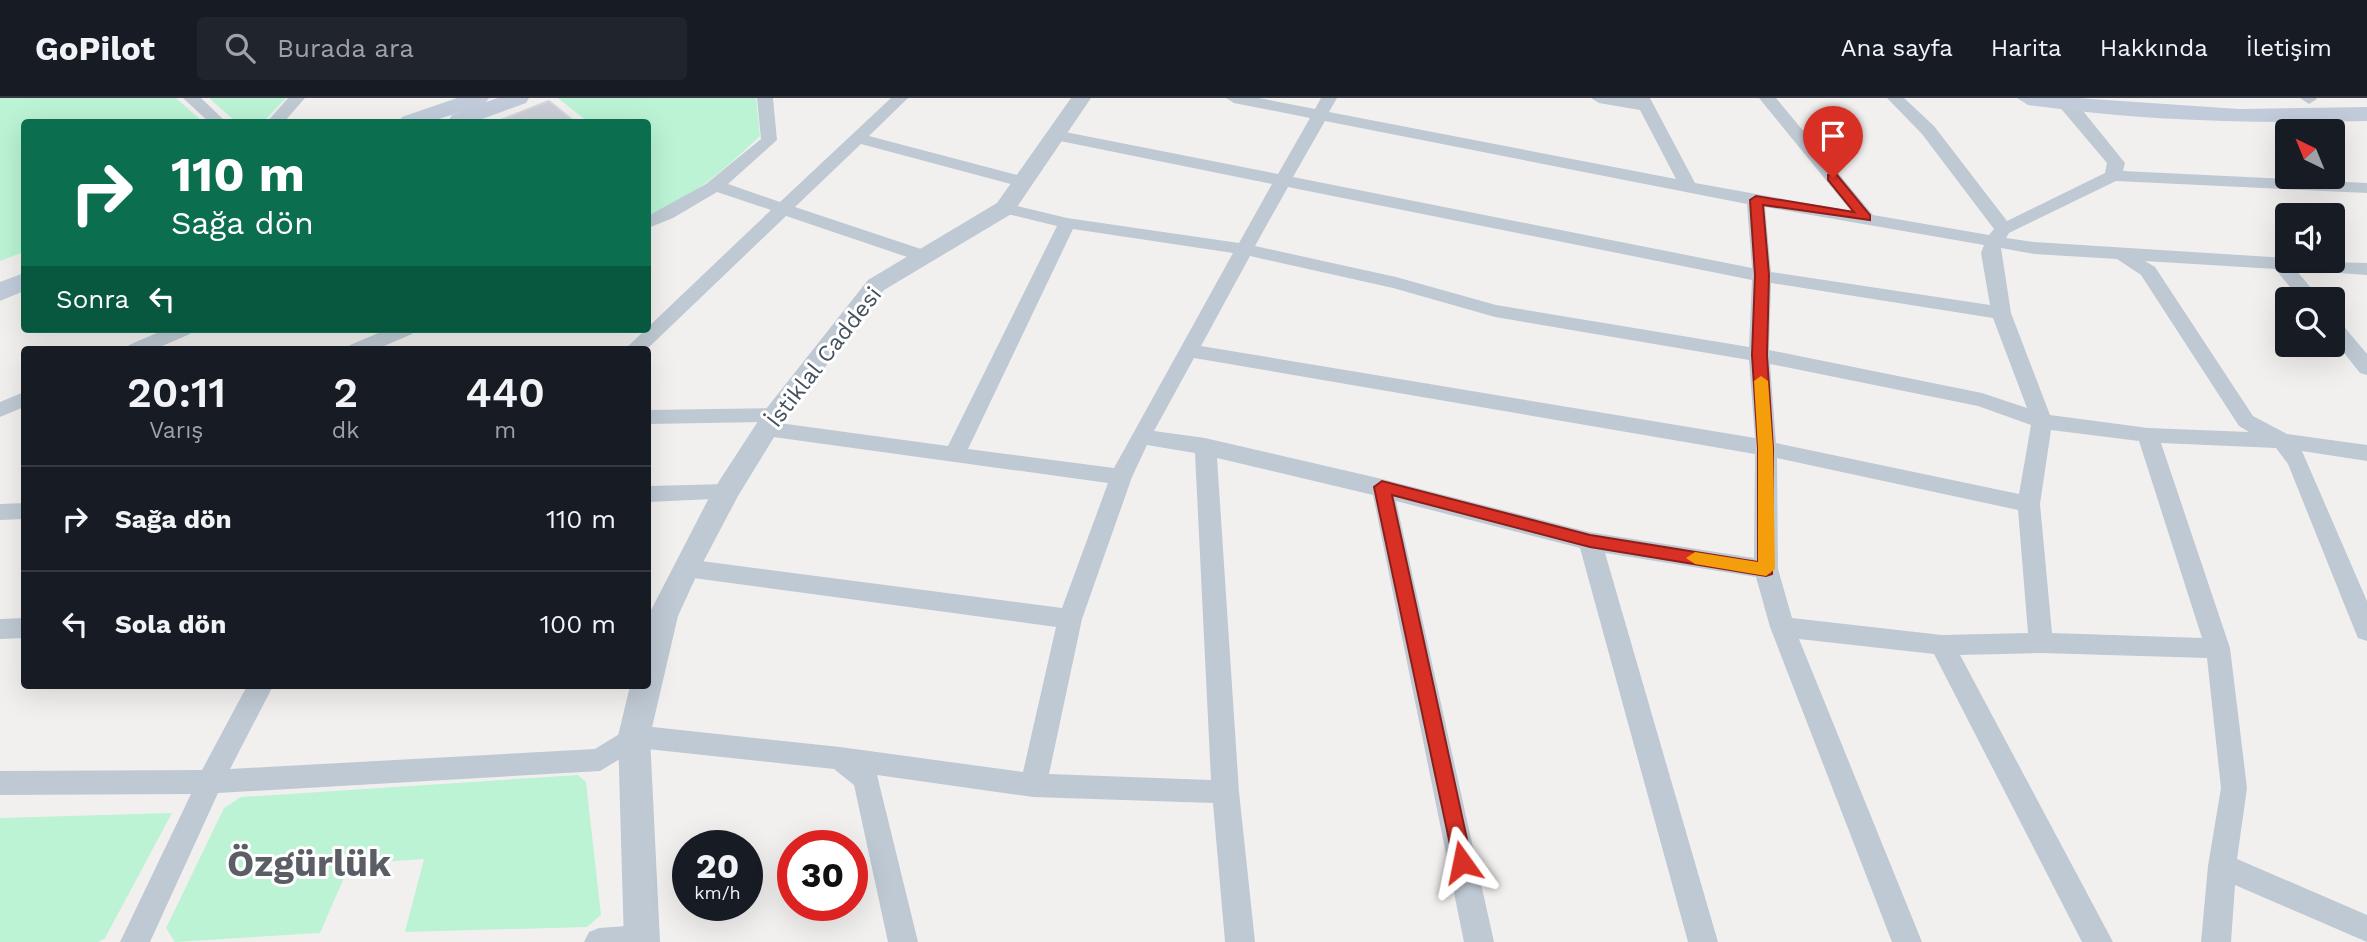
<!DOCTYPE html>
<html lang="tr">
<meta charset="utf-8">
<style>
body{margin:0;font-family:"Work Sans",sans-serif;background:#20242c;color:#f1f3f6;height:100vh;display:flex;flex-direction:column;font-size:26px;white-space:nowrap}
*{box-sizing:border-box;margin:0}
p{font-size:23px;color:#9ea1a6}
.icon{flex:none;width:38px;height:38px;fill:none;stroke:currentColor;stroke-width:2;stroke-linecap:round;stroke-linejoin:round}
.map{position:relative;flex:1;overflow:hidden}
.details{position:absolute;left:21px;top:248px;width:630px;height:343px;display:flex;flex-direction:column;background:#171b24;border-radius:7px;box-shadow:0 7px 28px #0002}
.details>*{flex:none}
.guide{position:absolute;left:21px;top:21px;width:630px;height:214px;border-radius:7px;box-shadow:0 7px 28px #0002;background:#0b6e4f;color:#fff;overflow:hidden}
.needle{width:46px;rotate:317deg}
.buttons{position:absolute;left:2275px;top:21px;display:grid;gap:14px}
.buttons a{display:grid;place-items:center;width:70px;height:70px;border-radius:7px;background:#171b24;box-shadow:0 7px 28px #0002;font-size:35px}
.speed{position:absolute;left:672px;top:732px;display:flex;gap:14px;font-size:35px;font-weight:700;text-align:center}
.speed>*{display:grid;place-content:center;width:91px;height:91px;border-radius:50%;background:#171b24;box-shadow:0 7px 28px #0002;line-height:1}
.speed small{font-size:18px;font-weight:400}
.speed .limit{border:10px solid #d22;background:#fff;color:#111}
.pin{position:absolute;display:grid;place-items:center;width:60px;height:60px;color:#fff;margin:-72px -30px;border-radius:50% 50% 50% 0;rotate:-45deg;box-shadow:0 0 7px #0007}
.pin .icon{rotate:45deg}
.me{position:absolute;width:77px;margin:-38px;rotate:348deg;stroke-linejoin:round;filter:drop-shadow(0 0 5px #0008)}
.turn{display:flex;align-items:center;gap:24px;height:147px;padding:0 35px;font-size:32px}
.turn .icon{width:91px;height:91px;stroke-width:2.5}
.turn b{display:block;font-size:49px;line-height:60px}
.then{display:flex;align-items:center;height:66px;padding:0 35px;background:#0003;gap:14px;font-size:26px}
.eta{display:flex;justify-content:space-evenly;align-items:center;height:119px;text-align:center}
.eta b{font-size:42px;font-weight:600;line-height:49px}
ul{padding:0;list-style:none}
li{display:flex;align-items:center;gap:21px;height:105px;padding:0 35px;border-top:2px solid #363941}
li div{flex:1}
li b{display:block;font-size:26px}
li em{font-style:normal}
header{display:flex;align-items:center;gap:42px;box-sizing:border-box;height:98px;padding:0 35px;background:#171b24;border-bottom:2px solid #363941}
header strong{font-size:33px}
nav{display:flex;gap:38px;margin-inline-start:auto;font-size:24px}
.search{width:490px;height:63px;background:#20242c;display:flex;align-items:center;gap:18px;box-sizing:border-box;padding:0 24px;border-radius:7px;color:#9ea1a6;font-size:26px}
.map>svg:first-child{display:block}
.green{fill:#bbf3d4}
.building{fill:#cbced6;stroke:#d3d5dc;stroke-width:2}
.lines{fill:none;stroke-linecap:round;stroke-linejoin:round}
.minor{fill:#bfc9d3;fill-rule:evenodd}
.tertiary{fill:#bfc9d3;fill-rule:evenodd}
.secondary{fill:#c1cbda;fill-rule:evenodd}
.route{fill:#d93025;stroke:#8d1f18;stroke-width:2}
.slow{fill:#f59e0b}
.labels{text-anchor:middle;dominant-baseline:central;stroke-width:6;stroke-linejoin:round;paint-order:stroke}
.street-label{font-size:23px;fill:#46515f;stroke:#fff}
.near-district-label{font-size:37px;font-weight:bold;fill:#5b5f65;stroke:#fff}
</style>
<header>
<strong>GoPilot</strong>
<div class="search"><svg class="icon" aria-label="search" viewBox="0 0 24 24"><circle cx="10" cy="10" r="6"/><path d="M15 15l6 6"/></svg>Burada ara</div>
<nav><a>Ana sayfa</a><a>Harita</a><a>Hakkında</a><a>İletişim</a></nav>
</header>
<div class="map">
<svg width="2367" height="844" viewBox="0 0 2367 844">
<rect width="100%" height="100%" fill="#f2f0ef"/>
<!-- green -->
<g class="green">
<polygon points="0,0 176,0 203,24 24,24 24,154 0,163"/>
<polygon points="209,0 286,0 263,24 236,24"/>
<path d="M558 0H756L760 38C724 72 693 99 648 118V24H588Z"/>
<polygon points="578,677 586,684 601,817 587,829 405,834 424,761 350,766 320,835 175,844 166,830 224,710 241,699"/>
<polygon points="172,715 105,840 98,844 0,844 0,720"/>
</g>
<!-- building -->
<polygon class="building" points="549,3 575,24 498,24 498,23"/>
<g class="lines">
<!-- minor -->
<g class="minor">
<polygon points="183,0 201,0 226,24 209,24"/>
<polygon points="288,0 305,0 284,24 267,24"/>
<polygon points="757,0 773,0 777,42 728,86 780,104 891,0 908,0 869,38 1028,80 1031,84 1022,89 861,46 795,109 930,154 932,158 930,162 916,162 786,118 646,252 624,252 771,112 717,94 673,120 648,130 648,118 706,86 761,41"/>
<path d="M1226 0H1259L1315 11 1321 0H1337L1329 14 1676 81 1640 12 1599 5 1591 0H1650L1695 85 1851 113 1759 0H1776L1873 117 1989 137 1994 131 1922 36 1887 0H1904L1934 28 2007 123 2105 75 2107 65 2052 0H2070L2079 8 2125 65 2123 73 2367 85V95L2116 83 2009 135 2006 140 2034 144 2287 160V163L2367 165V177L2296 172 2320 201H2300L2275 171 2145 163 2155 169 2253 318 2287 336 2367 347V363L2302 353 2367 503V543L2358 540 2355 533 2288 366 2276 350 2161 345 2230 550 2247 690 2237 761 2367 817V844L2235 787 2231 844H2201L2208 768 2221 690 2207 560 2041 555 1960 557 2113 844H2082L1934 556 1799 541 1922 844H1892L1770 529 1756 479 1605 455 1718 844H1688L1580 450 1396 403 1494 844H1464L1373 397 1217 360 1239 694 1255 844H1225L1213 705 1033 699 877 677 918 844H888L854 687 834 671 638 650 600 673 218 695 150 844H120L191 696 0 697V673L202 672 247 588H273L230 671 595 651 634 627 840 649 1023 674 1056 529 686 479 678 476 674 470 678 464 686 461 1062 510 1108 385 766 338 758 336 755 331 763 324 648 326V312L775 310 782 312 786 317 782 322 772 324 948 348 1057 128 999 114 996 110 999 106 1005 105 1067 120 1239 145 1272 86 1055 42 1049 41V33L1055 32 1278 76 1310 20 1234 5ZM1325 23 1747 106 1752 170 1293 79ZM1288 89 1752 182 1749 249 1496 207 1396 179 1255 148ZM1765 109 1984 147 1981 155 1990 207 1771 174ZM1073 131 1233 155 1114 370 968 351ZM2001 150 2034 156 2117 161 2141 177 2239 328 2249 334 2148 330 2050 317 2011 215ZM1250 158 1393 190 1495 219 1749 262 1755 340 1201 248ZM1771 185 1993 220 2027 310 1982 295 1769 252ZM1194 260 1755 356 1754 460 1589 434 1382 381 1205 340 1154 333ZM1770 266 1978 308 2031 327 2019 396 1776 345ZM2051 332 2139 343 2202 540 2052 535 2040 406ZM1147 347 1195 355 1211 682 1049 676 1082 521 1132 379ZM1777 360 2018 412 2028 535 1942 537 1792 520 1778 471Z"/>
<polygon points="2300,0 2316,0 2317,1 2309,6"/>
<polygon points="2333,222 2340,224 2367,256 2367,277 2360,275 2333,241"/>
<polygon points="166,231 193,231 190,236 153,252 126,252 129,247"/>
<polygon points="388,231 415,231 412,236 375,252 347,252 350,247"/>
<polygon points="24,294 24,309 0,319 0,304"/>
<polygon points="726,386 734,388 737,394 734,400 648,404 648,388"/>
<polygon points="24,405 24,421 0,422 0,406"/>
<polygon points="24,520 24,540 0,541 0,521"/>
<polygon points="641,827 651,831 654,844 584,844 589,834 599,830"/>
</g>
<!-- tertiary -->
<polygon class="tertiary" points="1071,0 1091,0 1013,115 884,192 784,323 738,398 700,470 678,518 650,638 660,844 624,844 618,638 630,588 648,588 648,518 712,394 766,311 868,182 997,105"/>
<!-- secondary -->
<g class="secondary">
<polygon points="457,0 489,0 486,4 498,0 529,0 526,5 474,24 449,22 452,17 469,11 430,24 399,24 402,19"/>
<path d="M2017 0H2077L2239 11 2367 9V23C2253 26 2141 23 2028 7Z"/>
<polygon points="24,175 24,193 0,203 0,184"/>
</g>
</g>
<!-- route -->
<polygon class="route" points="1828,77 1837,77 1870,117 1870,122 1763,107 1769,177 1767,257 1773,350 1772,476 1766,478 1590,449 1392,397 1472,764 1469,770 1462,773 1455,770 1374,389 1382,383 1590,437 1758,464 1758,350 1752,257 1755,177 1750,102 1756,98 1854,114 1828,82"/>
<!-- slow -->
<polygon class="slow" points="1761,278 1768,283 1773,350 1775,471 1766,478 1695,466 1686,460 1695,454 1758,464 1758,350 1754,283"/>
<g class="labels">
<!-- street labels -->
<g class="street-label">
<text transform="translate(824 259) rotate(-52)">İstiklal Caddesi</text>
</g>
<!-- near-district labels -->
<g class="near-district-label">
<text x="309" y="765">Özgürlük</text>
</g>
</g>
</svg>
<div class="buttons">
<a><svg class="needle" viewBox="-14 -14 28 28"><path d="M0-13l5 13h-10z" fill="#e53935"/><path d="M0 13l5-13h-10z" fill="#9ea1a6"/></svg></a>
<a><svg class="icon" aria-label="sound" viewBox="0 0 24 24"><path d="M4 9h4l5-4v14l-5-4H4zM17 9q2 3 0 6"/></svg></a>
<a><svg class="icon" aria-label="search" viewBox="0 0 24 24"><circle cx="10" cy="10" r="6"/><path d="M15 15l6 6"/></svg></a>
</div>
<div class="speed"><div>20<small>km/h</small></div><div class="limit">30</div></div>
<div class="pin" style="left:1833px;top:80px;background:#d93025"><svg class="icon" aria-label="arrive" viewBox="0 0 24 24"><path d="M6 21V4h12l-3 4 3 4H6"/></svg></div>
<svg class="me" style="left:1462px;top:764px" viewBox="-20 -20 40 40"><path d="M0-17L14 15 0 8-14 15z" fill="#d93025" stroke="#fff" stroke-width="4"/></svg>
<div class="guide">
<div class="turn"><svg class="icon" aria-label="right" viewBox="0 0 24 24"><path d="M7 20v-9h11M14 6l5 5-5 5"/></svg><div><b>110 m</b>Sağa dön</div></div>
<div class="then">Sonra<svg class="icon" aria-label="left" viewBox="0 0 24 24"><path d="M17 20v-9H6M10 6l-5 5 5 5"/></svg></div>
</div>
<section class="details">
<div class="eta">
<div><b>20:11</b><p>Varış</p></div>
<div><b>2</b><p>dk</p></div>
<div><b>440</b><p>m</p></div>
</div>
<ul>
<li><svg class="icon" aria-label="right" viewBox="0 0 24 24"><path d="M7 20v-9h11M14 6l5 5-5 5"/></svg><div><b>Sağa dön</b></div><em>110 m</em></li>
<li><svg class="icon" aria-label="left" viewBox="0 0 24 24"><path d="M17 20v-9H6M10 6l-5 5 5 5"/></svg><div><b>Sola dön</b></div><em>100 m</em></li>
</ul>
</section>
</div>
